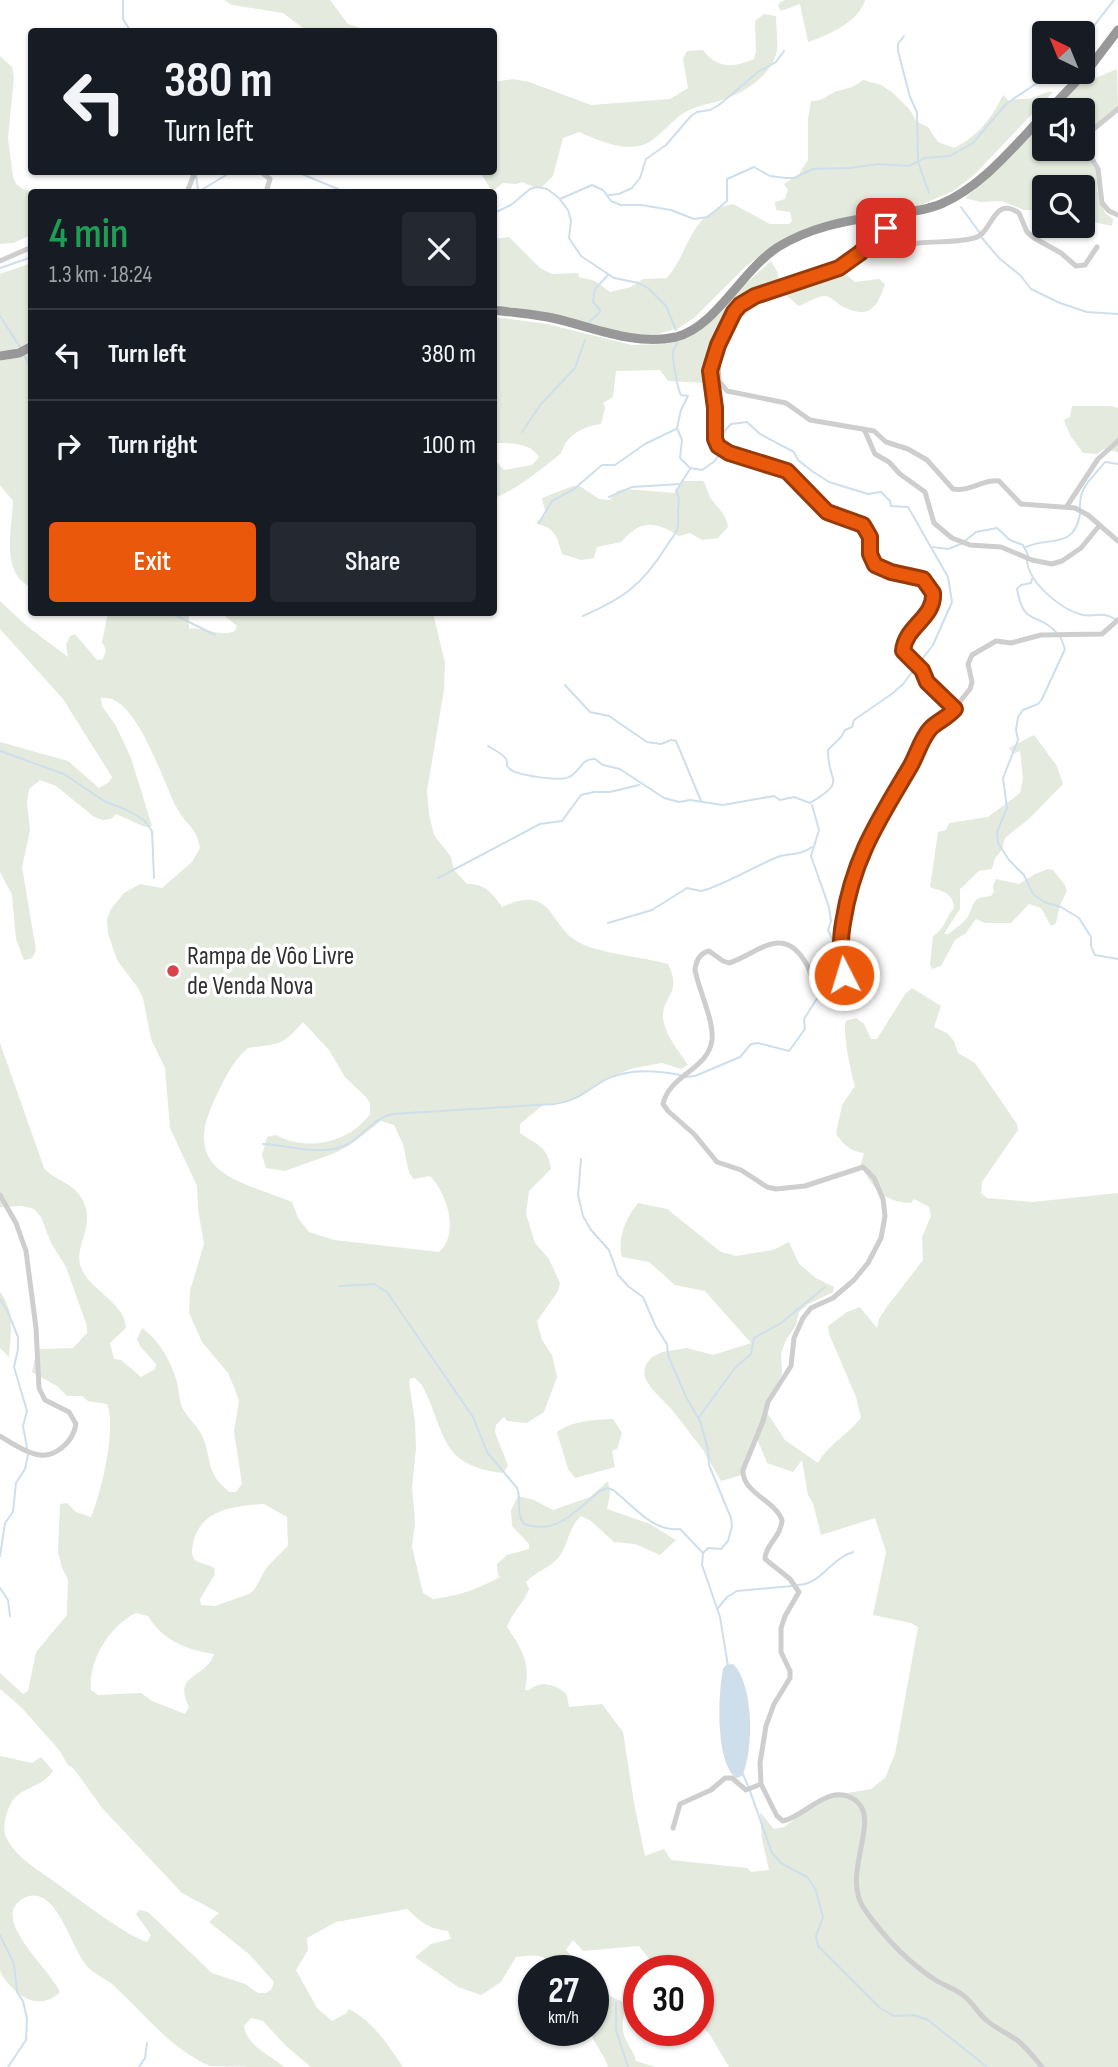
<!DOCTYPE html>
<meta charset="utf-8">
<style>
body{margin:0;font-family:"Sofia Sans Condensed",sans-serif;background:#242831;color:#f1f3f6;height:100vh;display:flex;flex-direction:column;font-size:26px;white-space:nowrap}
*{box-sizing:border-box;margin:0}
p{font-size:23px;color:#9ea1a6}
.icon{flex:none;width:38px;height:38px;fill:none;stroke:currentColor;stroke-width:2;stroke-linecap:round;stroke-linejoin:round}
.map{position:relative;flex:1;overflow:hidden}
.details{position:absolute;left:28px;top:189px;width:469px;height:427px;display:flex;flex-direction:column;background:#171b24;border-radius:7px;box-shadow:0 2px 5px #0004}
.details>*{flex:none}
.hud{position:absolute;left:28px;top:28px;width:469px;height:147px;border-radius:7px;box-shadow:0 2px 5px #0004;background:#171b24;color:#f1f3f6;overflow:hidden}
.needle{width:46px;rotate:317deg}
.controls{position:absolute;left:1032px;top:21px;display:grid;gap:14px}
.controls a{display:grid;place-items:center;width:63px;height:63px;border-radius:7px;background:#171b24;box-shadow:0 2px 5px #0004;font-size:35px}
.speed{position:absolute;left:518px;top:1955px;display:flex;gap:14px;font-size:35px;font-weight:700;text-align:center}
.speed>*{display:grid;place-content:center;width:91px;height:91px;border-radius:50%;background:#171b24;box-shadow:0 2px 5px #0004;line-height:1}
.speed small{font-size:18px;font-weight:400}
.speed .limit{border:10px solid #d22;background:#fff;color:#111}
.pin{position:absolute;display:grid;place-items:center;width:60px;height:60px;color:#fff;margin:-30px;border-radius:14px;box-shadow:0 4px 10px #0006}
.me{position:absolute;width:77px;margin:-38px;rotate:355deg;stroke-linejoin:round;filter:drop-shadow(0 0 5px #0008)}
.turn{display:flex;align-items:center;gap:24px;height:147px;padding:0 21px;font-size:32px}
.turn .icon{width:91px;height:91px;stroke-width:2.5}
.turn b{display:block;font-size:49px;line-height:60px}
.round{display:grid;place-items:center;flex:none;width:74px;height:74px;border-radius:7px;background:#242831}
.head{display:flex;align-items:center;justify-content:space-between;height:119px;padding:0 21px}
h1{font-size:42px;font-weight:600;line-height:52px;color:#1e9e55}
.action{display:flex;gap:14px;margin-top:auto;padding:14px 21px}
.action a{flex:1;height:80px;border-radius:7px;background:#ea580c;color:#fff;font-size:28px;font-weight:600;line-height:80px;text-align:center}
.action a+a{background:#242831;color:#f1f3f6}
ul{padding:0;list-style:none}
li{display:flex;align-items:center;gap:21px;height:91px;padding:0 21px;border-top:2px solid #363941}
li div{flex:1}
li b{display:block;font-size:26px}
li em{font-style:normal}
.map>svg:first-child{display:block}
.green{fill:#e4eadd;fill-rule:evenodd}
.water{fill:#cedfeb}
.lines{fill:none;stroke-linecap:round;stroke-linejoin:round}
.stream{stroke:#cedfeb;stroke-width:2}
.street{stroke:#cecece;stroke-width:5}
.highway{stroke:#989898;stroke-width:9}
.route-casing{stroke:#983908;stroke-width:18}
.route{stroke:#ea580c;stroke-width:12}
.poi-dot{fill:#da4149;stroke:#fff;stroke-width:2.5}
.labels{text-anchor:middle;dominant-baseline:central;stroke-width:7;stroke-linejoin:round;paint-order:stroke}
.poi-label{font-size:26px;fill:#313131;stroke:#fff;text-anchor:start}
</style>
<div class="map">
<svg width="1118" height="2067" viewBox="0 0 1118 2067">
<rect width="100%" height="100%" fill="#fff"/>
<!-- green -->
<g class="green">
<polygon points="224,0 330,0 348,24 370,31 307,31 283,13 232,5"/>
<path d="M785 0H865C860 21 827 36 808 42L800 4 781 11 778 6 779 3Z"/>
<path d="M764 14 776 16C776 27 778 38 777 49 775 71 749 90 730 97 717 103 702 104 689 110 674 117 665 132 651 141 629 155 600 141 579 132L563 138 553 176 542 187H534L522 182 516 184 503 183 492 191 480 172H494V82L513 79 529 82 591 105 670 99 688 88 683 59 687 51 703 50C718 69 733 68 754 59L756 51 755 21Z"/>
<polygon points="0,56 12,67 14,77 8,138 13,177 16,184 23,189 37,192 32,192 31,235 13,243 0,244"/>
<polygon points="1117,69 1118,111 1090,135 1089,154 1096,171 1097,190 1105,213 1113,219 1112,226 1083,220 1083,187 1045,187 1045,216 1041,210 1024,210 1002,201 980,202 965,198 998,169 1045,116 1045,149 1083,149 1083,110 1050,110 1072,88"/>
<path d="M863 80 881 85 893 93 910 110 917 122 928 127 938 142 954 148C977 137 992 118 1003 95L1009 101C1018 97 1026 101 1035 97 1042 94 1045 92 1053 92L974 175 953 191 921 205 859 214 805 229 784 239 746 266 695 317 679 328 654 335H634L549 313 494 305V239L509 237 540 268 552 274 578 273 579 277 595 281 610 292 631 287 643 279 667 278C691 250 689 212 733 204L770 224H789L792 221 790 212 776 210 775 202 785 199 788 190 784 184 799 174 808 160V119L811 101C825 101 826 95 837 91 848 88 853 88 863 80Z"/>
<path d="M771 261 778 273 779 286 793 280 837 270 843 272 855 282 879 279 885 284C877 310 867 320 840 305 836 302 831 297 826 296 818 295 807 303 799 306 793 302 789 295 781 294 764 293 721 336 713 350 708 359 707 373 706 383L668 381 660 370 616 371 613 397 603 403 605 408 601 424C588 426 576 430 567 441 563 445 563 452 559 455 542 469 513 492 494 498V459L504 470 532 465 539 457C530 442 510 443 494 443L496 349 494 317 547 324 632 345 667 344 680 339 739 290Z"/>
<polygon points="31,263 31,340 20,347 0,353 0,274"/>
<path d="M31 350V587C0 573 12 529 13 501L0 485V361L14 358Z"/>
<polygon points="1072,406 1111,406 1118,408 1118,452 1104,449 1097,454 1083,453 1070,435 1064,420 1070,417"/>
<path d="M683 481H703C707 486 707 491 710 497 717 508 726 513 728 527L718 538 702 540 690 533 679 536C655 520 640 520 621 542L597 547 594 558 581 560 562 554C557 536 555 528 537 524V521L546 515 542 498 573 486H580L599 499 610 500 617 491 625 489 675 493Z"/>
<path d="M0 601 28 627 68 657 66 645 70 636 75 634 97 660 103 659 106 650 102 642 108 613H189V629C205 626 219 638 235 631L237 626 221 613H433L445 663 444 690 427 791 429 814 434 835 451 857 454 870 467 884C484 883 493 893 502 907 556 882 547 928 582 944 605 954 642 957 668 964 683 994 662 996 663 1017 664 1034 679 1051 688 1065L681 1069 662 1063 634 1068 612 1076 575 1099 543 1105 520 1124V1133C537 1145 548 1146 551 1169L529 1191 526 1214 535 1243 549 1259 560 1283 558 1291 537 1321 542 1340 552 1355 557 1377 544 1412 527 1423 507 1421 504 1417 496 1425 495 1432 508 1466 503 1473C438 1465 447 1434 422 1385L415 1378H411L409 1382 415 1422 416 1448 412 1487 415 1522 412 1547 423 1593 433 1599C458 1596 478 1589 500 1577L498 1575 497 1564 507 1555 529 1549V1544L512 1526 511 1510 518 1496 534 1500 553 1510 590 1497 608 1481 610 1494 607 1509 650 1524 676 1540 660 1555 635 1544 614 1542 591 1521 581 1516C568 1528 569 1543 559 1557 550 1568 535 1572 526 1582L529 1589C524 1603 512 1612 507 1627 521 1648 531 1662 525 1690H529C541 1680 557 1684 567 1695L569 1707 602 1704 623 1732 634 1803 645 1856 664 1849 671 1860 747 1868 751 1872 769 1870 762 1839 760 1812 774 1829 784 1827 824 1797 871 1789 885 1778 895 1754 918 1627 911 1623 873 1615 886 1552 875 1518 821 1535 813 1503 808 1495 802 1460 793 1472 767 1463 756 1436 742 1475 721 1481 703 1450 673 1411 652 1389 646 1380 644 1373 646 1364 652 1357 662 1352 687 1348 713 1355 751 1343 705 1291 675 1285 649 1262 622 1257C617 1237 626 1218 638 1203L667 1209 721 1252 736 1256 773 1250 789 1242 799 1264 816 1278 834 1287 833 1292 808 1304 799 1312 796 1325 786 1340 781 1353 782 1374 764 1408 785 1440 818 1463C825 1448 849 1433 861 1418L856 1397 829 1334 828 1326 847 1312 860 1307 877 1328 879 1319 886 1308 923 1260 922 1237 931 1216 929 1207 914 1199 911 1203C885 1203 871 1187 861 1164L864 1153C851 1152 843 1144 836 1134L842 1105 855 1086C851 1074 842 1030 846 1021L856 1018 864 1024 871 1039H877L905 994 912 988 941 1006 934 1027 947 1033 954 1041 958 1053 975 1063 1017 1124 1018 1130 982 1182 981 1193 987 1198 1033 1202 1118 1193V2067H729L710 2035 698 2020V1970H658L639 1946 583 1951 573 1940 566 1950 586 1970H560C545 1954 538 1954 516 1957L501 1982 481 1995 458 1987 415 1957 431 1944 451 1939 448 1931C429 1929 421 1922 407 1909L336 1922 307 1938 308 1950 296 1970 317 2008 332 2021 345 2014 349 2009C374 2022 387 2044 403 2067H311L286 2046 263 2021 251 2018 244 2026C247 2047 271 2055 284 2067 269 2067 221 2067 210 2066 169 2048 144 2013 112 1984 103 1977 93 1974 86 1965 72 1947 63 1910 43 1898 33 1892 21 1897 15 1906 1 1928 50 1970 60 1992 38 2014 11 1993 0 1971V1756L32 1763 41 1757 53 1771C42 1788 20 1787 11 1803 6 1813 1 1829 7 1839 17 1859 42 1872 59 1885 85 1904 111 1924 139 1939L147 1942 151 1935 136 1914 139 1910 148 1912 212 1973 245 1984 258 1993H266L271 1990 274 1982 250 1955 209 1922 219 1913 182 1893 103 1809 74 1769 68 1765 59 1750 22 1708 0 1689V1673L23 1694 28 1691 36 1652 67 1615 68 1579 62 1568 58 1552 60 1504 67 1503 76 1512 91 1517C101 1494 117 1427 107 1404L88 1401 82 1396H67L57 1386 32 1372 36 1353 40 1349 73 1348 87 1333V1326L66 1267 51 1243 41 1217 34 1209 22 1206 0 1207V1043L44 1168C53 1179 69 1182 78 1193 102 1224 70 1245 82 1270 92 1291 125 1303 126 1328L110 1343 114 1359 121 1360 141 1377 155 1369 156 1364 140 1346 137 1339 142 1328C159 1340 171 1361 177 1382 179 1390 179 1401 183 1409 189 1420 200 1428 204 1440 212 1464 207 1475 230 1492H236L242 1484 234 1431 239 1401 234 1387 228 1373 202 1342 189 1313 190 1291 204 1244 198 1209 197 1186 170 1128 165 1068 151 1039 143 998 138 988 117 960 108 933 107 919 111 909 124 893 140 884 162 888 192 862 200 848C196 827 188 827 178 810 163 785 137 692 101 698L102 706 116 726 131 758 152 826 145 827 116 814 111 819 102 820 93 816 56 786 40 780 29 789 27 802 30 831 22 867 36 950 32 958 24 960 16 939 12 895 0 872V742L68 761 99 788 109 782 112 777 63 699 0 629ZM303 1022 329 1050 345 1077 366 1097 370 1103V1114C349 1143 307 1152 276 1135L267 1137 262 1155 266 1168 285 1171 335 1153 350 1145 381 1121 394 1125 403 1144 409 1173 414 1179 430 1176C447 1193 460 1234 439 1252L334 1240 309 1232 298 1218 292 1202C241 1181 181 1174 213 1103 222 1084 231 1062 248 1048 280 1043 281 1047 303 1022ZM264 1504 287 1517 288 1546 267 1567 254 1590 249 1594 215 1606 201 1605 200 1599 215 1574 214 1568C208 1564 199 1564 194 1559 191 1554 192 1548 193 1543 200 1509 236 1506 264 1504ZM136 1613 148 1616C162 1640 187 1650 214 1654 205 1680 172 1673 189 1707L185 1714 152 1701 141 1693 98 1695 91 1690C88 1661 110 1625 136 1613Z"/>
<path d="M1034 735 1057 766 1063 784 1030 818 1005 838 1002 850 995 858 992 869 979 871 960 889V909L944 934H948C954 929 962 925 967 918 976 904 969 898 991 896L994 892 993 886 996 879 1019 884 1035 874 1048 869 1053 870 1065 885 1067 891 1060 905 1056 923 1051 926 1041 908 1029 904 1011 923H985L976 919 966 933 955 940 941 966 932 969 930 964 933 936C945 929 945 918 954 908 953 892 943 892 930 887L938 832 946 830 949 823 988 817 1020 793 1023 778 1020 751 1013 754 1009 748Z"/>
<path d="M0 1292C15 1311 11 1334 9 1357L0 1348Z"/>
<path d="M613 1419 622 1433 617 1449 612 1451 615 1467 575 1478 568 1469 557 1432C574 1420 593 1420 613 1419Z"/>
<path d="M593 1975 600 1981 610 1996 625 2003C624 2015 620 2029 626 2040 630 2048 634 2052 636 2061L655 2067H608C604 2053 594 2045 590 2030H593Z"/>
</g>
<!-- water -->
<path class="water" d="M733 1664C754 1684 754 1751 742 1776L736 1778C715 1762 718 1694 723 1669L726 1665Z"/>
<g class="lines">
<!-- stream -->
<g class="stream">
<polyline points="123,0 123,19 131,32"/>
<polyline points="904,36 898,44 898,51 910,97 917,112 918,160"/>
<polyline points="1083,40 1114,0"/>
<polyline points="918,162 929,193"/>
<polyline points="297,172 345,192"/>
<polyline points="196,175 198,190"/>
<polyline points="198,192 231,172"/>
<polyline points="363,192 377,190 392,192"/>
<polyline points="609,195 619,194 632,188 640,178 646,159 666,145 691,116 697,112 710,110 719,105 758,72 776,62 784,51"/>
<polyline points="560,199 592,185 603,190 611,201 621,205 641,205 671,210 694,219 708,217 727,201 727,179 754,167 770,176 786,178 794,178 813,169 849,168 879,164 909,166 925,158 950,156 973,143 1006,104 1053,72"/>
<polyline points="961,207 980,233"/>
<polyline points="494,213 511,205 530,189 537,187 547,189 558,197 568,210 571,221 569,238 581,256 614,278 639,283 648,288 666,306 676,330"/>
<polyline points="982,238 1000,259 1020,275 1031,289 1060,303 1087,312 1118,314"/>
<polyline points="0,268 32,257"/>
<polyline points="0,316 20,347"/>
<polyline points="589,322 599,313 600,310 593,302 595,289 608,275"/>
<path d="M678 342C676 346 673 349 673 353 672 358 678 391 681 395L688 396 681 410 677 428 682 440 680 458 690 468 702 470 715 461 721 451"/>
<polyline points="24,355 32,370"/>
<polyline points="522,432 541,404 575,368 585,340"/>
<polyline points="609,497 632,487 680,484"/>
<path d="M1080 508C1079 486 1092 479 1105 462L1118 464"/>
<polyline points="539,523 552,501 574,489 602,465 615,465 645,444 676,429"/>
<polyline points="965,541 976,532 997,528 1010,540 1023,545 1028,555"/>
<polyline points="933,547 948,549 961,544"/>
<path d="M1026 547C1049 536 1074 550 1080 514"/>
<path d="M1027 560C1028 582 1061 610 1083 615 1097 617 1102 611 1115 619"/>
<path d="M1032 579 1031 583 1021 585 1017 589C1024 628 1037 611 1056 632"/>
<polyline points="169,612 215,635"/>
<path d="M583 616C624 598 642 585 666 547 677 530 679 533 678 512 678 504 681 499 676 491L690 469"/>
<polyline points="1060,636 1065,649 1042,699 1038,704 1023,710 1018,717 1016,730 1018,740 1003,778 1007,808 997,832 998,843 1009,860 1024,875 1033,894 1044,902 1061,907 1079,918 1091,937 1091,946 1095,955 1118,959"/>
<polyline points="565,685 590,712 609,716 647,742 661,744 671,740 676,741 701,801"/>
<path d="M488 746C493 749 503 754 506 759 510 768 503 762 510 769 516 775 561 782 569 777 580 772 581 758 595 759L603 765 620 769 664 798 679 802 690 800 723 805 774 796 780 800 794 797 810 803C849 780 827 783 828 750L841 737 845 730 852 727 854 720 893 693 903 684 933 645 952 602 948 577 908 507 891 506 890 501 881 492 868 494 829 482 812 471 798 460 794 452 760 434 747 422 731 424 722 434 721 445"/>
<polyline points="0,751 64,774 104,801 127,810 144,820 152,831 154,878"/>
<path d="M812 805 819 830 811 856 829 907 831 921 828 930 833 941C826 952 835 959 833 971 832 979 826 986 821 993"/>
<polyline points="438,878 540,824 562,821 581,795 594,792 610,792 639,785"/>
<path d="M608 923 652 910 687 888 701 891 708 889C731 881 752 868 775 858 789 852 798 857 812 847"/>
<polyline points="685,1077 695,1076 740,1057 751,1044 758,1043 789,1051 805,1029 804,1019 818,997"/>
<path d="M263 1144C289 1145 321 1157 346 1145 363 1137 372 1119 392 1114L554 1104C579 1100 583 1093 603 1081 626 1068 655 1070 680 1075"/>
<polyline points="581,1159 578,1195 583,1216 591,1230 609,1250 618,1275 629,1287 643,1297 656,1327 667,1344 668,1355 686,1397 700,1421 708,1449 709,1465 731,1518 732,1526 728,1541 721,1549 708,1548 703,1553"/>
<path d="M340 1286 374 1284 387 1292 473 1417 487 1452 517 1488C522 1500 515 1512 524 1524 558 1536 575 1510 600 1491L607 1488 613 1490C634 1506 652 1532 680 1529L702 1552"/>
<polyline points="0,1299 7,1310 18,1337 18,1349 14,1367 27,1411 23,1426 27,1448"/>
<polyline points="699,1417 735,1368 751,1354 754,1338 781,1323 825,1287"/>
<polyline points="703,1553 702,1565 720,1617 728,1666"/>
<polyline points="0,1556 5,1523 13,1512 16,1483 25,1469 28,1455"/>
<path d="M798 1585C822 1584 830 1559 853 1552"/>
<polyline points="0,1588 8,1600 10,1616"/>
<polyline points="718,1608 727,1597 737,1591 792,1586"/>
<polyline points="742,1772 748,1786"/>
<polyline points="750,1791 772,1853 781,1863 807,1877 815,1888 823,1917 816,1936 818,1946 880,2008 894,2016 914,2015 928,2020 987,2067"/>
<polyline points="0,1935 14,1964 17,1992 23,2001 27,2019 26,2040 8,2067"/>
<polyline points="616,2002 616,2030 628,2067"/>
<polyline points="139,2067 145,2058 147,2043"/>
</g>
<!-- street -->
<g class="street">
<polyline points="1118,109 1090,132 1087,144 1091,157 1098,169 1102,203 1109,211 1118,215"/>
<polyline points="261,172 270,179 266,192"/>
<polyline points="187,192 195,172"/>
<polyline points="912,214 901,222 886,228 860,253 833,271 768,291 740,305 729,322 718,345 710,371 715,408 714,439 718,446 729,453 787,471 827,512 863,525 870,537 870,554 875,565 891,572 923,579 931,587 933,593 932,605 907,635 903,651 920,669 928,684 955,709"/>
<path d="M860 253C880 251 899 245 919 243 937 241 956 243 974 238 993 234 992 195 1019 213L1027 232 1034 238 1061 253 1076 266 1085 265 1097 247"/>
<polyline points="0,261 32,247"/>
<path d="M718 351 719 381 727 391 786 403 810 420 874 431 886 442 908 449 927 460 953 489C970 492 983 479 999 481L1021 504 1075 508 1088 515 1118 541"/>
<polyline points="864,429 875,454 889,462 900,474 925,492 934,523 952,538 970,545 1001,547 1032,560 1052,564 1062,561 1081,548 1099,526"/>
<polyline points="1067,506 1098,459 1118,441"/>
<path d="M0 1195 16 1223 26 1251 36 1328 39 1388 45 1400 69 1412 76 1424C73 1442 54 1460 35 1454 23 1451 11 1443 0 1436"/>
<polyline points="673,1828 680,1804 711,1790 725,1778 732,1778 746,1790 761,1784"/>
<path d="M1042 2067C1034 2057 1027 2048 1017 2040 1007 2033 995 2028 986 2020 978 2013 973 2003 964 1996 956 1989 945 1986 937 1981 907 1962 885 1938 865 1910 839 1875 883 1819 855 1800 829 1782 806 1816 783 1821L777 1816 761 1784 760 1763 766 1726 774 1704 790 1678V1671L781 1652V1628L785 1616 799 1592 790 1579 765 1559C765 1545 781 1537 782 1520 775 1500 742 1493 743 1470L763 1421 768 1402 791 1366 794 1338 803 1318 811 1308 833 1298 854 1280 868 1263 881 1238 885 1216 883 1199 874 1178 863 1167 805 1186 776 1189 767 1187 741 1170 717 1162 694 1134 668 1111 663 1104C670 1074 708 1070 712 1040 714 1020 699 991 695 970 696 961 700 953 709 951L723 961 729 963C757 955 783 921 807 965 812 975 813 986 820 995L826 996 844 975 845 967 841 941 843 922 854 870 867 840 916 757 930 729 945 720 970 689 972 682 968 664 972 655 996 641 1011 643 1041 635 1102 634 1118 620"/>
</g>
<!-- highway -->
<g class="highway">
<polyline points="1049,110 1090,67 1118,30"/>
<path d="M494 310C515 313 536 314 557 319 595 328 636 346 676 337 716 327 741 271 778 247 809 228 843 221 879 216 899 213 921 212 941 204 983 186 1014 146 1045 114"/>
<polyline points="0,356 19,353 32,346"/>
</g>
</g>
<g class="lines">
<!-- route casing -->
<g class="route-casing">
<path id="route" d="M844 975C846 964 842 955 841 944 841 937 842 929 843 923 853 858 878 821 910 767 917 755 921 739 930 729 936 722 946 719 955 709L927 682 922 670 903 651C905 626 935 618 933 593L923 579 891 572 875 565 870 554V537L863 525 827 512 787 471 729 453 718 446 715 439V408L710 371 718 345 734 312 740 305 755 296 839 268 860 253 886 228"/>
</g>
<!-- route -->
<use href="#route" class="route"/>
</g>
<!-- markers -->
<circle class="poi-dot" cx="173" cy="971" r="7"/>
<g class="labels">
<!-- poi labels -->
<g class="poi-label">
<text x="187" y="956">Rampa de Vôo Livre<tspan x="187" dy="30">de Venda Nova</tspan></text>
</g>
</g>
</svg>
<div class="controls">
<a><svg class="needle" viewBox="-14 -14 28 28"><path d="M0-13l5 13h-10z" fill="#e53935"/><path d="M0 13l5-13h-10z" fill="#9ea1a6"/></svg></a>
<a><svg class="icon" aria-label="sound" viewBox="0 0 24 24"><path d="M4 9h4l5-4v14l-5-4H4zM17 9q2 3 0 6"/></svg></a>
<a><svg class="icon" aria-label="search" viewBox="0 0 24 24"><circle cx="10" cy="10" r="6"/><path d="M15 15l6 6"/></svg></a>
</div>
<div class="speed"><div>27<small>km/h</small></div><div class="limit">30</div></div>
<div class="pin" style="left:886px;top:228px;background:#d93025"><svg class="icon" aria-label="arrive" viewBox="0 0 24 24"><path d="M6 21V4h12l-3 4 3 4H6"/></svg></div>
<svg class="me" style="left:844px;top:975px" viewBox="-20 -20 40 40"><circle r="17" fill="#ea580c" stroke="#fff" stroke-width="3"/><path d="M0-11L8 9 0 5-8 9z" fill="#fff"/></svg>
<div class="hud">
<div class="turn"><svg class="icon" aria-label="left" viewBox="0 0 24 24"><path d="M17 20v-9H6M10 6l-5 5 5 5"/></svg><div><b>380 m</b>Turn left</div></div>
</div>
<section class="details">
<div class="head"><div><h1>4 min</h1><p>1.3 km · 18:24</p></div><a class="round"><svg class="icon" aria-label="close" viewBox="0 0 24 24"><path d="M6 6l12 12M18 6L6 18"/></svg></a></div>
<ul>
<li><svg class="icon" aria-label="left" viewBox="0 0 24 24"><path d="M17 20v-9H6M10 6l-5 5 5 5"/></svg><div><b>Turn left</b></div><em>380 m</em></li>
<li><svg class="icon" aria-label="right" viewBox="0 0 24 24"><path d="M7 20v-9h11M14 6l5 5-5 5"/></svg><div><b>Turn right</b></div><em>100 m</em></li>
</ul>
<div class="action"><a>Exit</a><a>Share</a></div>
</section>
</div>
